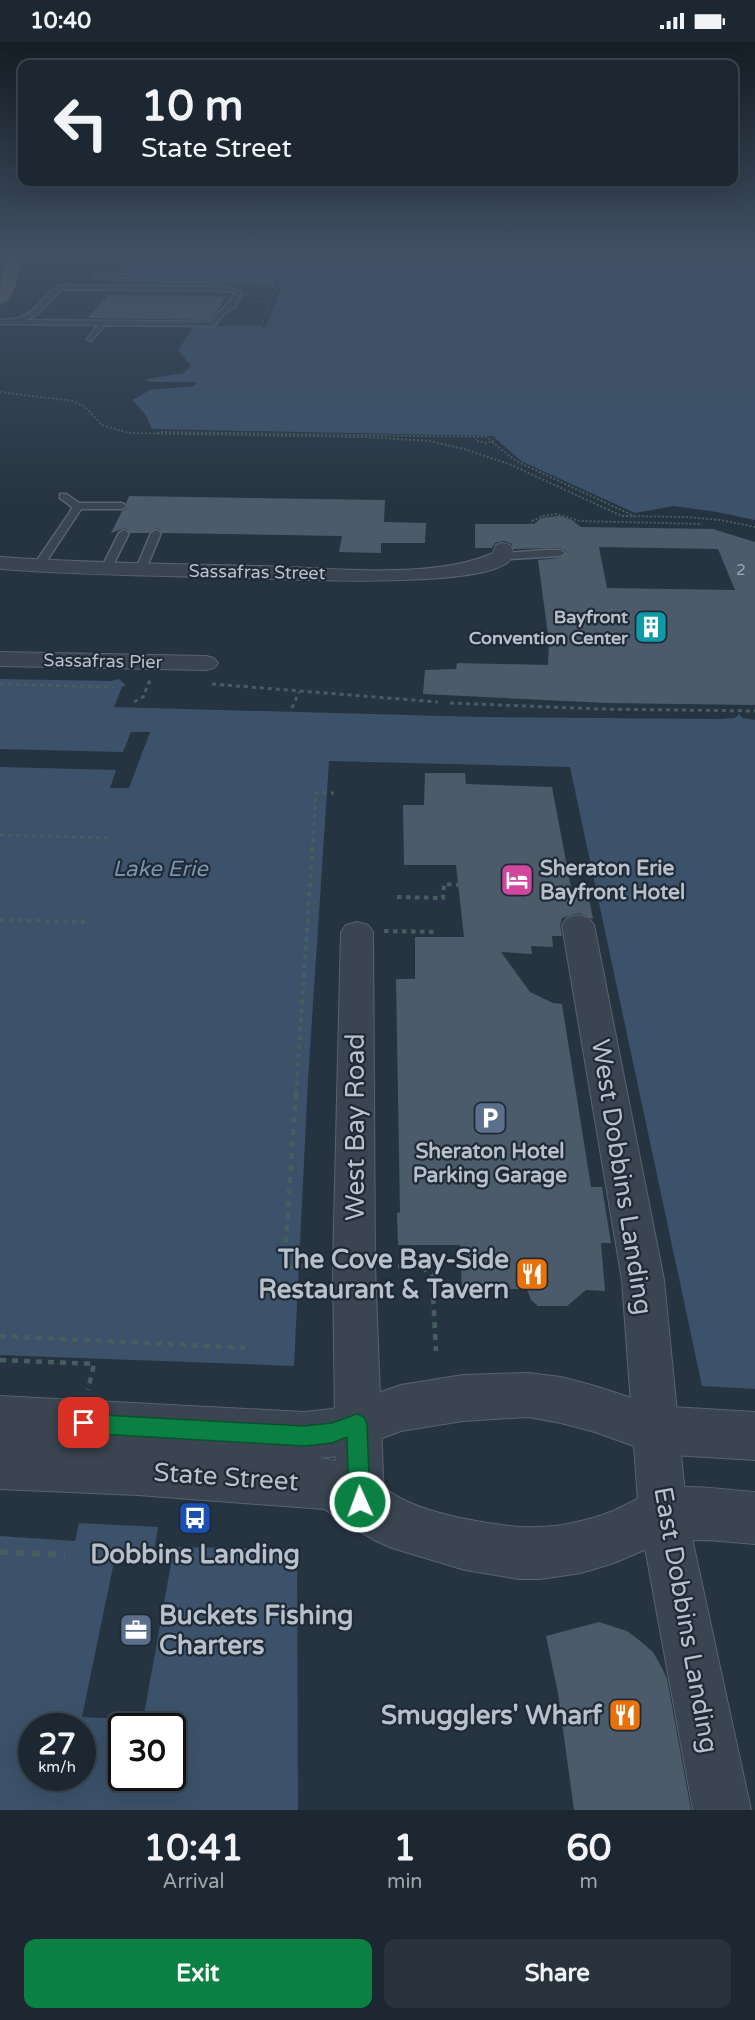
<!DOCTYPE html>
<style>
body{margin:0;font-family:"Varela Round",sans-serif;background:#29333d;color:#f1f3f6;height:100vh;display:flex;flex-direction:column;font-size:22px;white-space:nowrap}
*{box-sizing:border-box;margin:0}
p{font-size:20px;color:#a0a5ab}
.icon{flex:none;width:33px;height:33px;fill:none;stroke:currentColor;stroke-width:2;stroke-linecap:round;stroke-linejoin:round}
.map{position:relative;height:1768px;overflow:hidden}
.sheet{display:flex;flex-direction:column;background:#1c2731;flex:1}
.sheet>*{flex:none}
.hud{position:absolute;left:18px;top:18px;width:720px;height:126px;border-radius:12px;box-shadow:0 6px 24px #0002,0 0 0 2px #3a444d;background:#1c2731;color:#f1f3f6;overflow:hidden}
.speed{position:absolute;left:18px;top:1671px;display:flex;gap:12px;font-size:30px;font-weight:700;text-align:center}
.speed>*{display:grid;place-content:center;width:78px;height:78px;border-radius:50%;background:#1c2731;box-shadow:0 6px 24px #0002,0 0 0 2px #3a444d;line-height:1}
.speed small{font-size:15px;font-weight:400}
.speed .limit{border:3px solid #111;border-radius:9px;background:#fff;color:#111}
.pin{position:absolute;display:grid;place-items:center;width:51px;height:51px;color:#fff;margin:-26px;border-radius:12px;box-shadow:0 3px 9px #0006}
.me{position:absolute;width:66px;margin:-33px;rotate:358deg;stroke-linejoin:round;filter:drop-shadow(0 0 4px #0008)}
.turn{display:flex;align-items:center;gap:21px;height:126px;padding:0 24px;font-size:27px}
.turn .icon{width:78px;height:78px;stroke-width:2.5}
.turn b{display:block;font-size:42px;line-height:51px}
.eta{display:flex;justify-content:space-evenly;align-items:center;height:102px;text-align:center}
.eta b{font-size:36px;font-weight:700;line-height:42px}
.cta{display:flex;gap:12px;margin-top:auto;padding:12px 24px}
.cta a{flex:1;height:69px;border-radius:12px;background:#0b8043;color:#fff;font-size:24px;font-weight:700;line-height:69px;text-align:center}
.cta a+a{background:#29333d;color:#f1f3f6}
.status{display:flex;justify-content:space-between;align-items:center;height:42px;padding:0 30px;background:#1c2731;direction:ltr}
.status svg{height:16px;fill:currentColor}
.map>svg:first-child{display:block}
.water{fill:#3b526a;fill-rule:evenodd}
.pier{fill:#263441}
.building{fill:#4c5b6a;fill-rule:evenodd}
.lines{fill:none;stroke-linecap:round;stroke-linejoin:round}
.service-casing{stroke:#58636e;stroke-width:3}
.minor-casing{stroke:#58636e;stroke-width:2}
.tertiary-casing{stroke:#58636e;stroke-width:2}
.trunk-casing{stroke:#45505b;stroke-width:2}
.path-far5{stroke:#465e5f;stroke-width:1.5;stroke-dasharray:1.5 1.5;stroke-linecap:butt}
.path-far4{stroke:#465e5f;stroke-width:2;stroke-dasharray:2 2;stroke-linecap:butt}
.path-far3{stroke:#465e5f;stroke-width:3;stroke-dasharray:4 4;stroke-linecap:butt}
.path-far2{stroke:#465e5f;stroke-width:4;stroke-dasharray:4.5 4.5;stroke-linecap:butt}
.path-far1{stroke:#465e5f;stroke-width:4.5;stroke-dasharray:6 6;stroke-linecap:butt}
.path{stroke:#465e5f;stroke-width:6;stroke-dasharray:8 8;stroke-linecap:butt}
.service{fill:#3a4551;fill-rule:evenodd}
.minor{fill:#3a4551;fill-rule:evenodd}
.tertiary{fill:#3a4551;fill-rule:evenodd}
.trunk{fill:#686664;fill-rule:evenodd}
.route{fill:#0b8043;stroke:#07532c;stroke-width:1.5}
.labels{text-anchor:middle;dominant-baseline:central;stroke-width:4.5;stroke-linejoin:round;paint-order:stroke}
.far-number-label{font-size:15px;fill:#9ca7b3}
.far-street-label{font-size:18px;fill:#b7c0cb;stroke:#1f2a36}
.far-poi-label{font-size:18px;font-weight:bold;fill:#b7c0cb;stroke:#1f2a36;text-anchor:end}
.poi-label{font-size:21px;font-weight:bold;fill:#b7c0cb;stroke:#1f2a36;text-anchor:start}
.water-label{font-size:22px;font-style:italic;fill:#7793ae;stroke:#1f2a36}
.near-street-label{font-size:26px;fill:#b7c0cb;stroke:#1f2a36}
.near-poi-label{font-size:26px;font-weight:bold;fill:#b7c0cb;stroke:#1f2a36;text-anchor:end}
</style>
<div class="status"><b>10:40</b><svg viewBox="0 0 49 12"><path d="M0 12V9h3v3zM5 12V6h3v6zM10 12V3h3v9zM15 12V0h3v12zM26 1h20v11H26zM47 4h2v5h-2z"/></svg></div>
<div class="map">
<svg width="755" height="1768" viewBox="0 0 755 1768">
<rect width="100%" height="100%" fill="#263441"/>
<!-- water -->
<g class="water">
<polygon points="111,212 755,212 755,478 717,470 674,464 635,471 521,419 493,394 152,387 145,372 132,358 150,348 194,344 197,340 150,340 146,337 184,331 191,324 178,308 194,284 266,285 281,247 279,246 281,236 276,236 274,243 112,240 114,233 135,232 133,229 115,229 123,222 168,222 120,220"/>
<polygon points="0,637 111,639 119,637 126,643 122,645 114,665 480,675 720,677 735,676 739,672 743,676 755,678 755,1347 702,1344 570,725 329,719 308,1038 294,1324 0,1313"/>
<path d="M79 1481 158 1485 154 1511 116 1510 82 1675 143 1678 174 1505 297 1507 298 1768H0V1494L75 1499ZM82 1684V1736H32V1684ZM172 1684V1736H122V1684Z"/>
</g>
<!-- pier -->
<polygon class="pier" points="131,690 150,690 129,746 110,746 116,728 0,725 0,707 123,710"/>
<!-- building -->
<g class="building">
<polygon points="108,253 209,254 226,255 211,278 88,276"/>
<polygon points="129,454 385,458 384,480 426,481 425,501 381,501 381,511 339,510 342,494 163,491 157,486 148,491 131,491 125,486 111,491 122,469 129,465 126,461"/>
<path d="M559 474 572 478 581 485 713 487 755 500V663L605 661 423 652 425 628 456 627 457 621 548 623 549 600 538 518 560 516 567 510 560 506 512 507V502L504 499 495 501 492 506H475V482H534L541 476ZM599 505 718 507 735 548 607 546Z"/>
<polygon points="425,731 465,731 466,742 552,745 573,856 589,856 593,877 579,871 562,876 560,883 562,894 552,894 553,905 531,904 532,912 501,910 530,950 553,961 562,962 591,1145 602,1145 611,1201 601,1201 605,1249 586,1248 567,1264 538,1264 531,1258 527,1247 462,1247 460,1203 398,1203 397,1171 400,1170 396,937 415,937 415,895 464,895 456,823 404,823 403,763 424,763"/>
<polygon points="599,1580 627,1589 639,1598 653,1610 662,1626 667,1637 691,1768 574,1768 558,1651 546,1594"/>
</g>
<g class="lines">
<!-- service casing -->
<g class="service-casing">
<g id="service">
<polygon points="134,232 136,235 98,236 95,234"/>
<path d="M60 243 228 245 242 250 235 265 224 271 214 284 105 283 91 299 87 297 98 283 0 282V278C38 278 35 258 60 243ZM62 247 228 249 235 251C229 264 219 267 212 280L26 278 39 271Z"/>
<polygon points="60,452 66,452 79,461 122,461 127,464 122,467 81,467 42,526 34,526 33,524 70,470 72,465 60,456"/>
<polygon points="124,488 129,491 111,527 106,530 102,529 101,527 119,491"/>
<polygon points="156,488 161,491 146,527 141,530 137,529 136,527 151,491"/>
<polygon points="546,508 560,508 565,511 560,514 510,517 503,517 498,514 503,511"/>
</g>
</g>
<!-- minor casing -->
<g class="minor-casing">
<g id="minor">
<path d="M503 501 510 503C545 553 267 536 245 536 163 534 82 533 0 527V515C86 521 172 522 259 524 327 525 430 539 493 511L496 503Z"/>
<polygon points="0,610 206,614 214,616 218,621 214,626 206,628 0,624"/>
<polygon points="578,873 589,876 594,883 664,1238 687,1473 751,1768 693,1768 639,1473 622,1238 562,883 567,876"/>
<polygon points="357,880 368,883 373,890 375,1224 384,1460 377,1477 360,1484 343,1477 336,1460 333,1224 341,890 346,883"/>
</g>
</g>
<!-- tertiary casing -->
<g class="tertiary-casing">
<path id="tertiary" d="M528 1331 561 1335 595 1344 656 1364 755 1370V1418L656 1412 595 1390 561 1381 528 1375 463 1379 401 1389 332 1415 319 1416C352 1418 376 1444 404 1458 434 1473 486 1482 520 1485 550 1487 586 1480 613 1469 629 1462 647 1450 664 1447 693 1442 726 1448 755 1450V1502L708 1498 665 1499 614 1521 581 1531 540 1537H519L465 1528 392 1506 374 1498 324 1467 138 1453 0 1447V1354L304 1370 332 1367 401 1343 463 1333Z"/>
</g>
<!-- trunk casing -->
<g class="trunk-casing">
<path id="trunk" d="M9 212H21C18 227 17 257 0 262V246Z"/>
</g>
<!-- path-far5 -->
<g class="path-far5">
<polyline points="94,212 101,214 106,222"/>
<polygon points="255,250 260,252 252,254 245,252"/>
<polyline points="260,252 273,252"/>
<polyline points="253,259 270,259"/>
<polyline points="230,283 261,284 276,246 252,245"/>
</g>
<!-- path-far4 -->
<g class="path-far4">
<polyline points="0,350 73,359 85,365 102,383 129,391 366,395 429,399 464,407 509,422 622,474 686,475 720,478 755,485"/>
<polyline points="158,392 159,390 486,395 493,399 486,401 476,399 476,397"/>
<polyline points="492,400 516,419 634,474"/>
<polyline points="525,485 531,485 532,479 543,474 556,472 580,479 702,482"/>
</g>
<!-- path-far3 -->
<g class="path-far3">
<polyline points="0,642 113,645"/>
<polyline points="212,642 438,660"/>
<polyline points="134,660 143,655 150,638"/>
<polyline points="450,661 600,667 755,669"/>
<polyline points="292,666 299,650"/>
<polyline points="0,793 109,796"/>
<polyline points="313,800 316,751 334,751"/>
</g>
<!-- path-far2 -->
<g class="path-far2">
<polyline points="397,855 443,856 444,842 460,843"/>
<polyline points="0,878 85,880"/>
<polyline points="384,889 438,890"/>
<polyline points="296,1052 313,799"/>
</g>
<!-- path-far1 -->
<g class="path-far1">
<polyline points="296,1051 284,1225 310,1224"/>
<polyline points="386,1224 422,1225 432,1233 436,1309"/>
<polyline points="0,1294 252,1306"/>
<polyline points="0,1318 94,1322 88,1348"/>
</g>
<!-- path -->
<polyline class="path" points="0,1510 65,1513"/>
<!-- service -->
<use href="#service" class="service"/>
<!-- minor -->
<use href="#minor" class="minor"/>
<!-- tertiary -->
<use href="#tertiary" class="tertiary"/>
<!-- trunk -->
<use href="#trunk" class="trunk"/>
</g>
<!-- sky -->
<linearGradient id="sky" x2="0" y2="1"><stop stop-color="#151d24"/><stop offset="0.46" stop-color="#415065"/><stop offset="1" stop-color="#415065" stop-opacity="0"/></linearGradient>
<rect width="755" height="460" fill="url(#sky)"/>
<!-- route -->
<polygon class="route" points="84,1372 304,1384 332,1381 357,1372 364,1375 367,1382 370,1460 367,1467 360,1470 352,1467 349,1460 347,1395 332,1401 304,1404 84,1391 77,1388 74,1381 77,1375"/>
<!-- icons -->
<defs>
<g id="building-square" transform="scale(1.725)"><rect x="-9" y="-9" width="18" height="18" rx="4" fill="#0f9aa8" stroke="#1f2a36"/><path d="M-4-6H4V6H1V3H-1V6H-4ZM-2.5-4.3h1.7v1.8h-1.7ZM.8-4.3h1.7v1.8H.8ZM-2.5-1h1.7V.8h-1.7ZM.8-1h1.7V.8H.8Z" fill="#fff"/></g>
<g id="hotel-square" transform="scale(1.725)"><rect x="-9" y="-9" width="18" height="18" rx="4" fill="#d1479c" stroke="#1f2a36"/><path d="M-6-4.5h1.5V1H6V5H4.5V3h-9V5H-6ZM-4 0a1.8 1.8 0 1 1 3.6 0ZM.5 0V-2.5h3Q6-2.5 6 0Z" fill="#fff"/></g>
<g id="parking-square" transform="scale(1.725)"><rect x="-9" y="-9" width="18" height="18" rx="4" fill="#5c6f8a" stroke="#1f2a36"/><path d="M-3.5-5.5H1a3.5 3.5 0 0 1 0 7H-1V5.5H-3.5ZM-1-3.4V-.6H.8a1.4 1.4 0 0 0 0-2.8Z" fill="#fff"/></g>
<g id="restaurant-square" transform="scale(1.725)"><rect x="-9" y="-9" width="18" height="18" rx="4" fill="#e8710a" stroke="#1f2a36"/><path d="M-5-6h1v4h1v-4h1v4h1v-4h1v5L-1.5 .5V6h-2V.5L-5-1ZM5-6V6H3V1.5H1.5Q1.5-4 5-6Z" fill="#fff"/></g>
<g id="bus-square" transform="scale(1.725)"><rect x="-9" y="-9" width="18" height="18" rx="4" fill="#1a4fb4" stroke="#1f2a36"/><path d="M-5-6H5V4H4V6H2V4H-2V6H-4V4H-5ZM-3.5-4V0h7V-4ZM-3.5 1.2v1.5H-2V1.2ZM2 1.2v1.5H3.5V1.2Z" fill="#fff"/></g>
<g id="office-square" transform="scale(1.725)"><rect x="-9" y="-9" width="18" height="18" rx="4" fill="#5c6f8a" stroke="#1f2a36"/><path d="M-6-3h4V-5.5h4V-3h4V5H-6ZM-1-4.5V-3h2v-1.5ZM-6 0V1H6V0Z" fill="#fff"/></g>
</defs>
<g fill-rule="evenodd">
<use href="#building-square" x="651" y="585"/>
<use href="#hotel-square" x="517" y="838"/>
<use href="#parking-square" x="490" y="1076"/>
<use href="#restaurant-square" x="532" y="1232"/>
<use href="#bus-square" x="195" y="1476"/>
<use href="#office-square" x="136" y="1588"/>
<use href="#restaurant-square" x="625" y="1673"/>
</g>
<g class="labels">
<!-- far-number labels -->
<g class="far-number-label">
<text x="741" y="528">2</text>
</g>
<!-- far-street labels -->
<g class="far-street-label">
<text transform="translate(257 530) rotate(1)">Sassafras Street</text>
<text transform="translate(103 619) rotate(1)">Sassafras Pier</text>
</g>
<!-- far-poi labels -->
<g class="far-poi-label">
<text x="628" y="575">Bayfront<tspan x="628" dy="21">Convention Center</tspan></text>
</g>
<!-- poi labels -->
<g class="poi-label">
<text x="540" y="826">Sheraton Erie<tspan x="540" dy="24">Bayfront Hotel</tspan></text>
<text x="490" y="1109" text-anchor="middle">Sheraton Hotel<tspan x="490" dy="24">Parking Garage</tspan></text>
</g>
<!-- water labels -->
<g class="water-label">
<text x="160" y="827">Lake Erie</text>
</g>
<!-- near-street labels -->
<g class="near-street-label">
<text transform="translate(355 1085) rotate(-90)">West Bay Road</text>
<text transform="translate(622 1135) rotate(81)">West Dobbins Landing</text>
<text transform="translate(226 1435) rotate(4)">State Street</text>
<text transform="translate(686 1578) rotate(80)">East Dobbins Landing</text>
</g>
<!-- near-poi labels -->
<g class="near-poi-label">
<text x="509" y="1217">The Cove Bay-Side<tspan x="509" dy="30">Restaurant &amp; Tavern</tspan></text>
<text x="195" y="1512" text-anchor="middle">Dobbins Landing</text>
<text x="159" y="1573" text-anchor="start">Buckets Fishing<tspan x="159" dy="30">Charters</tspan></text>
<text x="602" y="1673">Smugglers' Wharf</text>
</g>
</g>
</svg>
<div class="speed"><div>27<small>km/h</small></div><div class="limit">30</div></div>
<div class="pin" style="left:84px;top:1381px;background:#d93025"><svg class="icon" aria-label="arrive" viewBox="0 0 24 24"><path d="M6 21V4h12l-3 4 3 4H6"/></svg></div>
<svg class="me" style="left:360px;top:1460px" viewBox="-20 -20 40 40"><circle r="17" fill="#0b8043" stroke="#fff" stroke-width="3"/><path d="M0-11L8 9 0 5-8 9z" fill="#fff"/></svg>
<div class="hud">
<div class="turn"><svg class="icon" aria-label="left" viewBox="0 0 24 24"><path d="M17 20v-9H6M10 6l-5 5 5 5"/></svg><div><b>10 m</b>State Street</div></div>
</div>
</div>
<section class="sheet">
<div class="eta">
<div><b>10:41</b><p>Arrival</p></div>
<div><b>1</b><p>min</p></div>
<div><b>60</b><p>m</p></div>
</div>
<div class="cta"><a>Exit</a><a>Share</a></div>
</section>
